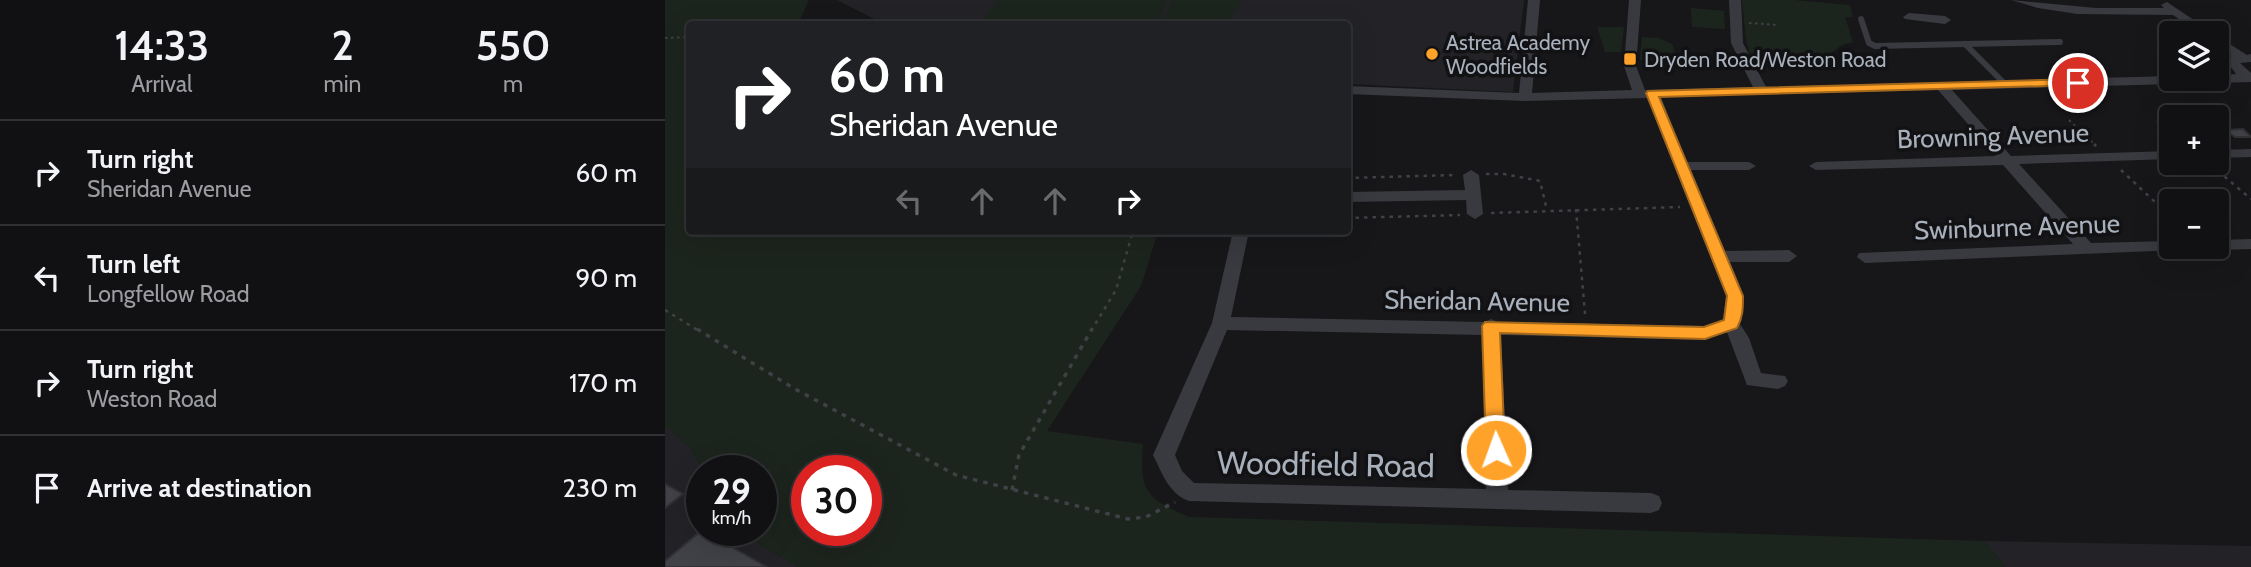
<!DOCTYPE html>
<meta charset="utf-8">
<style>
body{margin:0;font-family:Cabin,sans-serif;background:#1e1f22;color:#f1f3f6;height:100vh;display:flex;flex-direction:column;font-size:26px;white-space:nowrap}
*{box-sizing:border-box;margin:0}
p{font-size:23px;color:#9c9da0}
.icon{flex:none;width:38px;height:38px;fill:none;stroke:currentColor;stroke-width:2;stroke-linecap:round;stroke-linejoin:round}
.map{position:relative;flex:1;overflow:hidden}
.sheet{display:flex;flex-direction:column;background:#111114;width:665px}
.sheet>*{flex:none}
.hud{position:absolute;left:21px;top:21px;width:665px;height:214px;border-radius:7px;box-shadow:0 7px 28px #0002,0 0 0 2px #303134;background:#202124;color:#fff;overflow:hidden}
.buttons{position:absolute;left:1494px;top:21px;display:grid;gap:14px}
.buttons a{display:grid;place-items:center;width:70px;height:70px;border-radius:7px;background:#111114;box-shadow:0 7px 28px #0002,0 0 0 2px #303134;font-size:35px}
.speed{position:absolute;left:21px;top:455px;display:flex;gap:14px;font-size:35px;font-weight:700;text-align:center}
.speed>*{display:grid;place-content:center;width:91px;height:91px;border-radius:50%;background:#111114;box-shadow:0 7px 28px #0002,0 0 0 2px #303134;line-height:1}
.speed small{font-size:18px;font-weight:400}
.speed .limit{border:10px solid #d22;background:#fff;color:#111}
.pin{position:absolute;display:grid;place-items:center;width:60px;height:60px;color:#fff;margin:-30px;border:4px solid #fff;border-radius:50%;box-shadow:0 2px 7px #0007}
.me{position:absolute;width:77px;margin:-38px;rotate:358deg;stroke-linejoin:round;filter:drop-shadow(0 0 5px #0008)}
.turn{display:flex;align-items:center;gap:24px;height:147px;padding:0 28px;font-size:32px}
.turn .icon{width:91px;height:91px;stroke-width:2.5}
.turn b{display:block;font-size:49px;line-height:60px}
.lanes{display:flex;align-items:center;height:66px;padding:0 28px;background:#0003;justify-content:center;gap:35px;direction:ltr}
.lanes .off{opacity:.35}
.eta{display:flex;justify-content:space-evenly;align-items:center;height:119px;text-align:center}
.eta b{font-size:42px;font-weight:600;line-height:49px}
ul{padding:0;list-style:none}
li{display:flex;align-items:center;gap:21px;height:105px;padding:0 28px;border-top:2px solid #303134}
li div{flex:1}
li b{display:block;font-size:26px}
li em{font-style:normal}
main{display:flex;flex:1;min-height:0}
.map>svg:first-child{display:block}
.built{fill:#232327}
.green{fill:#1c251d;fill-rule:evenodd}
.building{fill:#414247;stroke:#313136;stroke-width:2}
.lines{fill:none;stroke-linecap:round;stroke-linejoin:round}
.path-far2{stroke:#3e4146;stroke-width:2;stroke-dasharray:2.5 3.5;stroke-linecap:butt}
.path-far1{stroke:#3e4146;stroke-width:2.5;stroke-dasharray:3.5 5;stroke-linecap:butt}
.path{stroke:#3e4146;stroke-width:3.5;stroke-dasharray:4.5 6;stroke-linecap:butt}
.lane{stroke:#383a3f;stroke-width:6}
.street{fill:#383a3f;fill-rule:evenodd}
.route{fill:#ffa22a;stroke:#a6691b;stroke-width:2}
.poi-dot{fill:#ffa22a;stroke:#121215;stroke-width:2.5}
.labels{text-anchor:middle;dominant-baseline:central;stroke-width:7;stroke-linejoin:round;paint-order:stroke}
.far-poi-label{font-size:21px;fill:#a8b0bb;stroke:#121215;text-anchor:start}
.street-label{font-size:26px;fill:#a8b0bb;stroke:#121215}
.near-street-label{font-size:32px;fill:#a8b0bb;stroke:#121215}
</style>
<main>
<section class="sheet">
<div class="eta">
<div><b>14:33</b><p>Arrival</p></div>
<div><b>2</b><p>min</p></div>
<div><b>550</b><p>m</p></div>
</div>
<ul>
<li><svg class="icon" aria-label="right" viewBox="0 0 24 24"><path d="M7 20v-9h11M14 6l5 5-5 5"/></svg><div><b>Turn right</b><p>Sheridan Avenue</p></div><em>60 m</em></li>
<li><svg class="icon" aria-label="left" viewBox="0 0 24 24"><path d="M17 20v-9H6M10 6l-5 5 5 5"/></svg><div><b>Turn left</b><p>Longfellow Road</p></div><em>90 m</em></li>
<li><svg class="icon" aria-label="right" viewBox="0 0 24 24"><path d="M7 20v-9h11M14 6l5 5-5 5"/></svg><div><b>Turn right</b><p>Weston Road</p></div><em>170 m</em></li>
<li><svg class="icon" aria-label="arrive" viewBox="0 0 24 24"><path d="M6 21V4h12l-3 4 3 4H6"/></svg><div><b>Arrive at destination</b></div><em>230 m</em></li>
</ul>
</section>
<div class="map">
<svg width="1586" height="567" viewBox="0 0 1586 567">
<rect width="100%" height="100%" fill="#17171a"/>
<!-- built -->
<g class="built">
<polygon points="172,0 859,0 848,92 683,84 682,24 219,24"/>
<polygon points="0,425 26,449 39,471 37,471 37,530 73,530 132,567 0,567"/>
<polygon points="1319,541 1586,546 1586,567 1341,567"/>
</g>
<!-- green -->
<g class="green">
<path d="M0 0H144L133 24H24V231H493L476 286 382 431 478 444C474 492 481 498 524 517L1319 541 1341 567H132L73 530H96V471H39L26 449 0 425ZM142 471H201V530H142Z"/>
<polygon points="333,0 503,0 492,24 315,24"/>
<polygon points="507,0 578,0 561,24 497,24"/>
<polygon points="1077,0 1129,0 1185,5 1188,17 1180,17 1188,42 1177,45 1160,57 1087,60 1081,40"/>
<polygon points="1026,8 1059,11 1060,29 1027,27"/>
<polygon points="932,27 959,27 956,52 940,52"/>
<polygon points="977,37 994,38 1007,44 1013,60 975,60"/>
</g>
<!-- building -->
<g class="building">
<polygon points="1578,129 1586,137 1570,137 1560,130"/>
<polygon points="0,484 18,494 0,508"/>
<polygon points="37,530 102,567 0,567 0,561"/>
</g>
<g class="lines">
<!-- path-far2 -->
<g class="path-far2">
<polyline points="1084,23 1112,25"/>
<polyline points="0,38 24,37"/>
<polyline points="1404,120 1431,146"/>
<polyline points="1492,120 1507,133"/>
</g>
<!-- path-far1 -->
<g class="path-far1">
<polyline points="1429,144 1431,146"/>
<polyline points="1538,163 1553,171 1586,199"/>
<polyline points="1456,170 1507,218"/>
<polyline points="821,174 839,174 875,181 882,210"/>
<polyline points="682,178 790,175"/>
<polyline points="911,209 920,314"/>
<polyline points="826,213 1015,207"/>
<polyline points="682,218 795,215"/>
<polyline points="0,310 34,331"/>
<polyline points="426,331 451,290 468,231"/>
</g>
<!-- path -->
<g class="path">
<polyline points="32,329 130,389 291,475 463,519 481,517 510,502"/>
<polyline points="347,490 354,455 427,329"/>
</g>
<!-- lane -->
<g class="lane">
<polyline points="1196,19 1204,43 1210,46 1395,42"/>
<polyline points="1300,44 1340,84"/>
</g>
<!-- street -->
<g class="street">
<path d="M863 0H875L867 93 967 90 959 66 964 0H976L971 66 980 90 1088 87 1066 43 1064 0H1076L1078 43 1101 87 1507 76V79H1552V75L1571 74 1561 60 1567 56 1552 46V36L1582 55 1586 54V62L1575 63 1586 73V82L1287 90 1346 156 1507 151V159L1354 164 1426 243 1507 241V247H1515L1513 250 1200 263 1192 257 1194 253 1408 244 1338 165 1151 170 1144 166 1151 162 1331 156 1273 90 996 97 1022 162H1084L1091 166 1084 170H1026L1060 251 1124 250 1132 256 1124 262H1065C1074 284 1083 301 1075 324L1084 338 1096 373 1120 376 1123 381 1120 386 1113 389 1082 385 1062 332 1040 340 836 335 843 490 986 493 994 496 997 503 994 510 986 513 524 501C504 494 497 473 488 455L547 323 568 231H584L566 317 819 322 826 319 833 322 1039 326 1058 320 1061 296 982 98 860 101 682 94V86L854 93ZM562 330 817 335 821 489 529 483 517 471 510 455Z"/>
<polygon points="1346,0 1431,8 1499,8 1496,5 1502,2 1548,33 1534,33 1508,15 1412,14 1373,8"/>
<polygon points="1244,13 1280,16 1286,20 1280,24 1240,19 1238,17"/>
<polygon points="1586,149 1586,157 1552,158 1552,150"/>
<polygon points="806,170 814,175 818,214 810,219 802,214 801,200 682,202 682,192 800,190 798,175"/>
<polygon points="1586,239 1586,249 1552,250 1545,247 1552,247 1552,240"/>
</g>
</g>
<!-- route -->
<path class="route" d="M1413 79 1419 83 1417 85 994 97 1078 296C1078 308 1078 317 1072 328L1040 339 835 333 840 450 837 455 831 458 824 455 821 450 817 326 820 322 1039 327 1059 320 1062 296 981 93 983 91Z"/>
<!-- markers -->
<g class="poi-dot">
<circle cx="767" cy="54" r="7"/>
<rect x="958" y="52" width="14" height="14" rx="3.5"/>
</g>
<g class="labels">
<!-- far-poi labels -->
<g class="far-poi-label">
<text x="781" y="42">Astrea Academy<tspan x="781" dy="24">Woodfields</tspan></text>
<text x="979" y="59">Dryden Road/Weston Road</text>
</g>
<!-- street labels -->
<g class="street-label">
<text transform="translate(1328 136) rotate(-2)">Browning Avenue</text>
<text transform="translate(1352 227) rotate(-2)">Swinburne Avenue</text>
<text transform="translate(812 301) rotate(1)">Sheridan Avenue</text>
</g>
<!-- near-street labels -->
<g class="near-street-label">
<text transform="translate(661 464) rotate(1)">Woodfield Road</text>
</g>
</g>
</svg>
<div class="buttons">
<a><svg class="icon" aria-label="layers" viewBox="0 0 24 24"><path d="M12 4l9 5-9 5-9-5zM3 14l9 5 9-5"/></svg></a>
<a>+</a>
<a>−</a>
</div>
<div class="speed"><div>29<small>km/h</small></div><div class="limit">30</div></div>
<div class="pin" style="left:1413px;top:83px;background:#d93025"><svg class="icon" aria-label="arrive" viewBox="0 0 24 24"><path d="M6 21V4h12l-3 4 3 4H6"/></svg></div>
<svg class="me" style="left:831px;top:450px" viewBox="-20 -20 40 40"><circle r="17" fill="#ffa22a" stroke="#fff" stroke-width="3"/><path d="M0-11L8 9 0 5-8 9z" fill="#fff"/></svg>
<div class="hud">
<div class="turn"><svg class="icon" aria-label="right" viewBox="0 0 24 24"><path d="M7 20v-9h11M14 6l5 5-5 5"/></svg><div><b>60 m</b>Sheridan Avenue</div></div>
<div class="lanes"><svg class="icon off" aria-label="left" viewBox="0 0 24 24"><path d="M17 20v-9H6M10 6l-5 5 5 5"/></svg><svg class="icon off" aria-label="ahead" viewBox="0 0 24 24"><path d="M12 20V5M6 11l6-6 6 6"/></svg><svg class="icon off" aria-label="ahead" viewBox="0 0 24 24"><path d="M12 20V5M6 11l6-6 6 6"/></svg><svg class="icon" aria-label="right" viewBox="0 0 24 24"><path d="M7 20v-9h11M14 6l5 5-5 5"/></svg></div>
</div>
</div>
</main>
